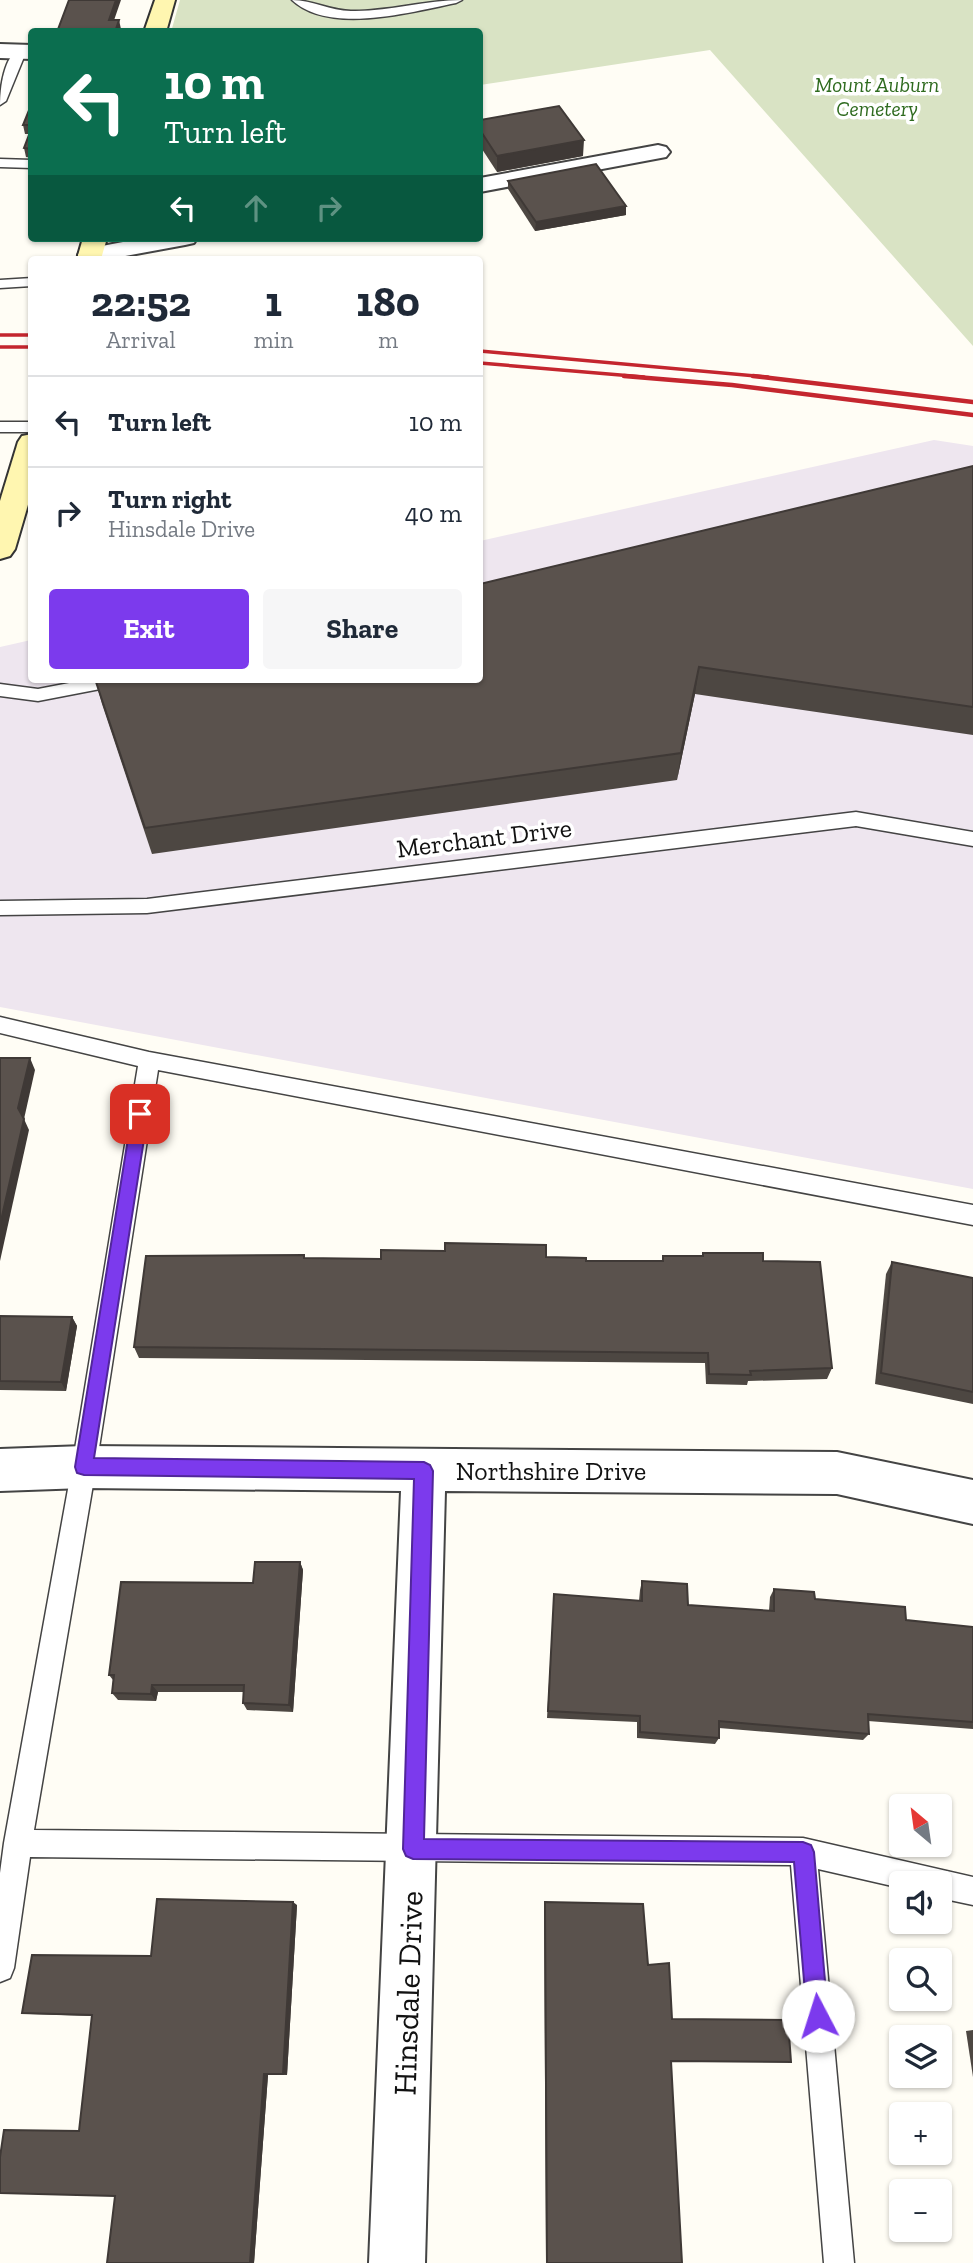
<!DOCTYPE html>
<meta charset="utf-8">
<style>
body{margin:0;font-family:"Zilla Slab",serif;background:#f6f6f7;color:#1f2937;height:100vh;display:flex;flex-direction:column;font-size:26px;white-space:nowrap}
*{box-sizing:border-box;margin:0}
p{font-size:23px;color:#747a83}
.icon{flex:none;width:38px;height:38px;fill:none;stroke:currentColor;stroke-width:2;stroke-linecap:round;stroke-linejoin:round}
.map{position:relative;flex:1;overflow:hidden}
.panel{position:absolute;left:28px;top:256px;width:455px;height:427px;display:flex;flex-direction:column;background:#fff;border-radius:7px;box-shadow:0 2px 5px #0004}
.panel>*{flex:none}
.top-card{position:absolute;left:28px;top:28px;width:455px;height:214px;border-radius:7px;box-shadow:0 2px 5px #0004;background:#0b6e4f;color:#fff;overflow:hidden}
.needle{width:46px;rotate:331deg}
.controls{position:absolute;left:889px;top:1794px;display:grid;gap:14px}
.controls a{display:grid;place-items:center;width:63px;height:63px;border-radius:7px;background:#fff;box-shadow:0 2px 5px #0004;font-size:35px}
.pin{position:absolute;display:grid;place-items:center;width:60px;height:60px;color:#fff;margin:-30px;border-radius:14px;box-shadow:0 4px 10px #0006}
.me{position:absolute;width:77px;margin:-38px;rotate:355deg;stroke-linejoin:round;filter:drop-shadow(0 0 5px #0008)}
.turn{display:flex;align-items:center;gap:24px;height:147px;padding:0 21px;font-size:32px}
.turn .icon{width:91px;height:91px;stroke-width:2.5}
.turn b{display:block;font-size:49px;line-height:60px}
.lanes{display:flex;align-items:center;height:66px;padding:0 21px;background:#0003;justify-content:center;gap:35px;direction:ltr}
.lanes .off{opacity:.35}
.eta{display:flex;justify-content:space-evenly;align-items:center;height:119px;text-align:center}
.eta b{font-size:42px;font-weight:700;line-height:49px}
.button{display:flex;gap:14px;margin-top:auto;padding:14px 21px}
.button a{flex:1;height:80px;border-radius:7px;background:#7c3aed;color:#fff;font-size:28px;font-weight:700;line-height:80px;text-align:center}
.button a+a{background:#f6f6f7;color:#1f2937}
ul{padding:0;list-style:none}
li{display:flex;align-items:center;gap:21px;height:91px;padding:0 21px;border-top:2px solid #e0e1e3}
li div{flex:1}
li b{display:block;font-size:26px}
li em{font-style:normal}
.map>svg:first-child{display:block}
.industrial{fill:#eee6ef}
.cemetery{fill:#d9e3c4}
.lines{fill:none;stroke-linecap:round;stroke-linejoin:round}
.lane-casing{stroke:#444;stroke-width:3}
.street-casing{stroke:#444;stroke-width:4}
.secondary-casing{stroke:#333;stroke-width:4}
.lane{fill:#fff;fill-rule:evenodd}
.street{fill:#fff;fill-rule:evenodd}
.secondary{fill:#fff6b0;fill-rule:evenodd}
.rail-far1{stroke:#c4262e;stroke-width:3.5}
.rail{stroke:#c4262e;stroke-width:4.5}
.wall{fill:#4d4742}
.shaded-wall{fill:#3f3936}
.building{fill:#5a524d;stroke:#3f3936;stroke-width:2}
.route{fill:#7c3aed;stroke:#51269a;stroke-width:2}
.labels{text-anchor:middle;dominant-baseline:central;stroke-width:7;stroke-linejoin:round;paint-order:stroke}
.far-park-label{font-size:21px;font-style:italic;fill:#2f6b1f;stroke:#fff}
.street-label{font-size:26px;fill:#111;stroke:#fff}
.near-street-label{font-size:32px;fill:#111;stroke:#fff}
</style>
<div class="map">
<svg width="973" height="2263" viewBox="0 0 973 2263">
<rect width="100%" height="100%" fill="#fffdf5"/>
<!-- industrial -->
<polygon class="industrial" points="934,440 973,446 973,1189 0,1007 0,647 31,640 32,679 480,679 480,541"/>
<!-- cemetery -->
<polygon class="cemetery" points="180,0 973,0 973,346 710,50 480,85 480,32 171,32"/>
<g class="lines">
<!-- lane casing -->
<g class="lane-casing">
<g id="lane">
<path d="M292 0C313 0 330 11 351 11 389 12 424 0 462 0L456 3C411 12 329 35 292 0Z"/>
<path d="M20 48 26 52 6 101 0 105C0 88 4 56 20 48Z"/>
<polygon points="0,159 32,160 32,168 0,167"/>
<polygon points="32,278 32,286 0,288 0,280"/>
<rect x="0" y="422" width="32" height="10"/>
<polygon points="90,679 130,679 121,685 38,701 0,696 0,684 38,689"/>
<polygon points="856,812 973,832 973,846 856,826 147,913 0,915 0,901 147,899"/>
<polygon points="0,1017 149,1052 973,1205 973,1225 158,1070 96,1467 34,1830 803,1838 973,1877 973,1905 940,1898 940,1883 901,1883 901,1888 818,1869 854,2263 824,2263 791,1865 30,1857 14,1968 10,1978 0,1982 0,1873 4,1843 72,1467 138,1066 0,1033"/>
</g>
</g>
<!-- street casing -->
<g class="street-casing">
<g id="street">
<polygon points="0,44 32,45 32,59 0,58"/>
<polygon points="658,145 666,147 670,152 666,157 480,192 480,178"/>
<polygon points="144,238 197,238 194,243 185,245 109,259 80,259 78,255 81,250"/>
<polygon points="84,1446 837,1452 973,1480 973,1524 837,1494 445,1491 425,2263 369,2263 401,1491 84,1488 0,1491 0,1449"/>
</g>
</g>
<!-- secondary casing -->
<g class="secondary-casing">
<g id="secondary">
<polygon points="155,0 175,0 166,32 144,32"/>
<polygon points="83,238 107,238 101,259 77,259"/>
<polygon points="32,434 32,491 15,549 10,556 0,559 0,501 18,442 22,436"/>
</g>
</g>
<!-- lane -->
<use href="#lane" class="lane"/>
<!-- street -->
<use href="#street" class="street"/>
<!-- secondary -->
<use href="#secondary" class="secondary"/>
<!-- rail-far1 -->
<g class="rail-far1">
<polyline points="0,335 32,335"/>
<polyline points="0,347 32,347"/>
<polyline points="480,351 768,377"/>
<polyline points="480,363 644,377"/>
</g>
<!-- rail -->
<g class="rail">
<polyline points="624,376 732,385 973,415"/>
<polyline points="753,376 973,402"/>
</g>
</g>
<!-- wall -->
<g class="wall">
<polygon points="32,103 32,158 26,157 24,148 29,134 25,134 23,125"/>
<polygon points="480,120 583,156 497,172 480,146"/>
<polygon points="508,181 626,206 626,215 535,231 508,189"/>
<polygon points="973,466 973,735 695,694 677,780 152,854 102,704 95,679"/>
<polygon points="703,1253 763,1261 832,1368 827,1379 748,1381 747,1385 706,1384 705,1363 139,1358 134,1347 304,1258 381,1259 546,1257 586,1261 662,1261 663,1256 702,1256"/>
<polygon points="892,1262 973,1278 973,1404 875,1384 886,1274"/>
<polygon points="0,1316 72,1317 77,1326 66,1391 0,1390"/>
<polygon points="300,1562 303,1570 293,1712 247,1710 243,1703 243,1692 158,1692 156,1701 118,1700 112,1693 113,1680 109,1675 253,1583"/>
<polygon points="642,1581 688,1605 769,1611 770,1597 774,1589 906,1620 973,1627 973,1729 868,1721 869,1734 863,1740 719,1728 719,1738 715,1744 637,1738 637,1722 547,1718 554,1594 639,1601 640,1590"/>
<polygon points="545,1902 648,1965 672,2019 791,2062 671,2062 682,2263 546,2263 544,1906"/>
<polygon points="297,1905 287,2075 268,2075 254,2263 107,2263 115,2196 4,2130 79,2130 92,2016 30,2014 22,2013 151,1956"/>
<polygon points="973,2030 973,2077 966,2031"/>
</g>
<!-- shaded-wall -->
<g class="shaded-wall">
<polygon points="116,0 121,0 111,29 109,20"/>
<polygon points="119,20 121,29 120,32 115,32"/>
<polygon points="584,140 583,156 497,172 497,156"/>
<polygon points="626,206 626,215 535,231 536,222"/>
<polygon points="699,667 695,694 677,780 681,753"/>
<polygon points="30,1058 35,1070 24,1119 18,1108"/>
<polygon points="24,1119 29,1130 0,1261 0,1225"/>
<polygon points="72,1317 77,1326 66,1391 61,1382"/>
<polygon points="300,1562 303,1570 293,1712 289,1705"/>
<polygon points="152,1685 158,1692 156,1701 151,1694"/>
<polygon points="293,1902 297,1905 287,2075 283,2074"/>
<polygon points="264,2074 268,2075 254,2263 250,2263"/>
</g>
<!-- building -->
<g class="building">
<polygon points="69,0 116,0 109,20 119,20 115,32 57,32"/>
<polygon points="32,103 32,125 23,125"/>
<polygon points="559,106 584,140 497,156 480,130 480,120"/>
<polygon points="32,127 32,149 24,148"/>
<polygon points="596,164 626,206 536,222 508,181"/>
<polygon points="973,466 973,707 699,667 681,753 145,828 95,679 480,679 480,584"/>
<polygon points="0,1058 30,1058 18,1108 24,1119 0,1225"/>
<polygon points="445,1243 546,1245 546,1257 586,1258 586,1261 663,1261 663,1256 703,1256 703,1253 763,1253 763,1261 820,1262 832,1368 750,1371 751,1375 709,1374 708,1353 134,1347 146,1256 304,1255 304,1258 381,1259 381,1250 445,1251"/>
<polygon points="892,1262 973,1278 973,1392 881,1373"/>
<polygon points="0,1316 72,1317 61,1382 0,1381"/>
<polygon points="255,1562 300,1562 289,1705 243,1703 244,1685 152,1685 151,1694 112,1693 114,1675 109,1675 121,1582 253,1583"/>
<polygon points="642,1581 687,1584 688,1605 774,1611 774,1589 814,1592 815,1599 905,1607 906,1620 973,1627 973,1722 868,1714 869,1734 719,1721 719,1738 640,1732 640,1716 548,1711 554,1594 642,1601"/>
<polygon points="157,1899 293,1902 283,2074 264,2074 250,2263 107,2263 115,2196 0,2193 0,2157 4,2130 79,2131 92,2015 22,2013 32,1955 151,1956"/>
<polygon points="545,1902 643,1904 648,1965 669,1963 672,2019 788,2020 791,2062 671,2061 682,2263 547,2263"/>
</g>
<!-- route -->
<polygon class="route" points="140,1108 146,1110 148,1114 94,1458 424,1462 430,1465 433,1471 424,1839 803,1842 811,1845 814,1852 828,2016 825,2024 818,2027 810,2024 807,2016 794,1862 413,1859 406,1856 403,1849 414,1479 84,1475 77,1473 75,1467 132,1114 135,1110"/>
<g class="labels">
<!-- far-park labels -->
<g class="far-park-label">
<text x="877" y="84">Mount Auburn<tspan x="877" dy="24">Cemetery</tspan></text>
</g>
<!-- street labels -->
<g class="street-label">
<text transform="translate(484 838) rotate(-7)">Merchant Drive</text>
<text x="551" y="1471">Northshire Drive</text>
</g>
<!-- near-street labels -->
<g class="near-street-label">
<text transform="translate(408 1993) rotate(-88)">Hinsdale Drive</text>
</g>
</g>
</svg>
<div class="controls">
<a><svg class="needle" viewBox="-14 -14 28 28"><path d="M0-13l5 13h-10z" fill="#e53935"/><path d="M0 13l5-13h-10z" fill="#747a83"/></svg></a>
<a><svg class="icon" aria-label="sound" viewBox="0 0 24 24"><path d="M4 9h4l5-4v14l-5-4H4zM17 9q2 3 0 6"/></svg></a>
<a><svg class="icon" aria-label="search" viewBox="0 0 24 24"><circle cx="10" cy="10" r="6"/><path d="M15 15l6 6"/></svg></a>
<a><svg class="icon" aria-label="layers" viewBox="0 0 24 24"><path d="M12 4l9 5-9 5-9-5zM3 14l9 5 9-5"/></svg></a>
<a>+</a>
<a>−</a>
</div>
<div class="pin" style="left:140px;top:1114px;background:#d93025"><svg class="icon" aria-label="arrive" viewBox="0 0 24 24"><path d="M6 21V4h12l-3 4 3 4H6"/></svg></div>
<svg class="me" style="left:818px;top:2016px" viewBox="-20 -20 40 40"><circle r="19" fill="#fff"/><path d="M0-13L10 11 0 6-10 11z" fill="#7c3aed"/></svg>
<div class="top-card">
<div class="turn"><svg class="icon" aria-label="left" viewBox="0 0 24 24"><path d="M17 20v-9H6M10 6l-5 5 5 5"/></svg><div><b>10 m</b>Turn left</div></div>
<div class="lanes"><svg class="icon" aria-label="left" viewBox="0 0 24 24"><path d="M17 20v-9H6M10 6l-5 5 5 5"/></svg><svg class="icon off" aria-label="ahead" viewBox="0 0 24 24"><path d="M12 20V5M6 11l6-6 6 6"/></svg><svg class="icon off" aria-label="right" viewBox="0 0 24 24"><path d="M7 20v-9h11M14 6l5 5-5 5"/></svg></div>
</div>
<section class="panel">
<div class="eta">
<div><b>22:52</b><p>Arrival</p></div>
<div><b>1</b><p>min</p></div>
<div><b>180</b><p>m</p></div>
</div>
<ul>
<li><svg class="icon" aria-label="left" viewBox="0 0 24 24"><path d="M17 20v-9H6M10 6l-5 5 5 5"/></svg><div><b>Turn left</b></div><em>10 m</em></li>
<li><svg class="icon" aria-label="right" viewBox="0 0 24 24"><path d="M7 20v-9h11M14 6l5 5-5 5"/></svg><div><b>Turn right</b><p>Hinsdale Drive</p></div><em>40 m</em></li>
</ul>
<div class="button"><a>Exit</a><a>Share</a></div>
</section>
</div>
